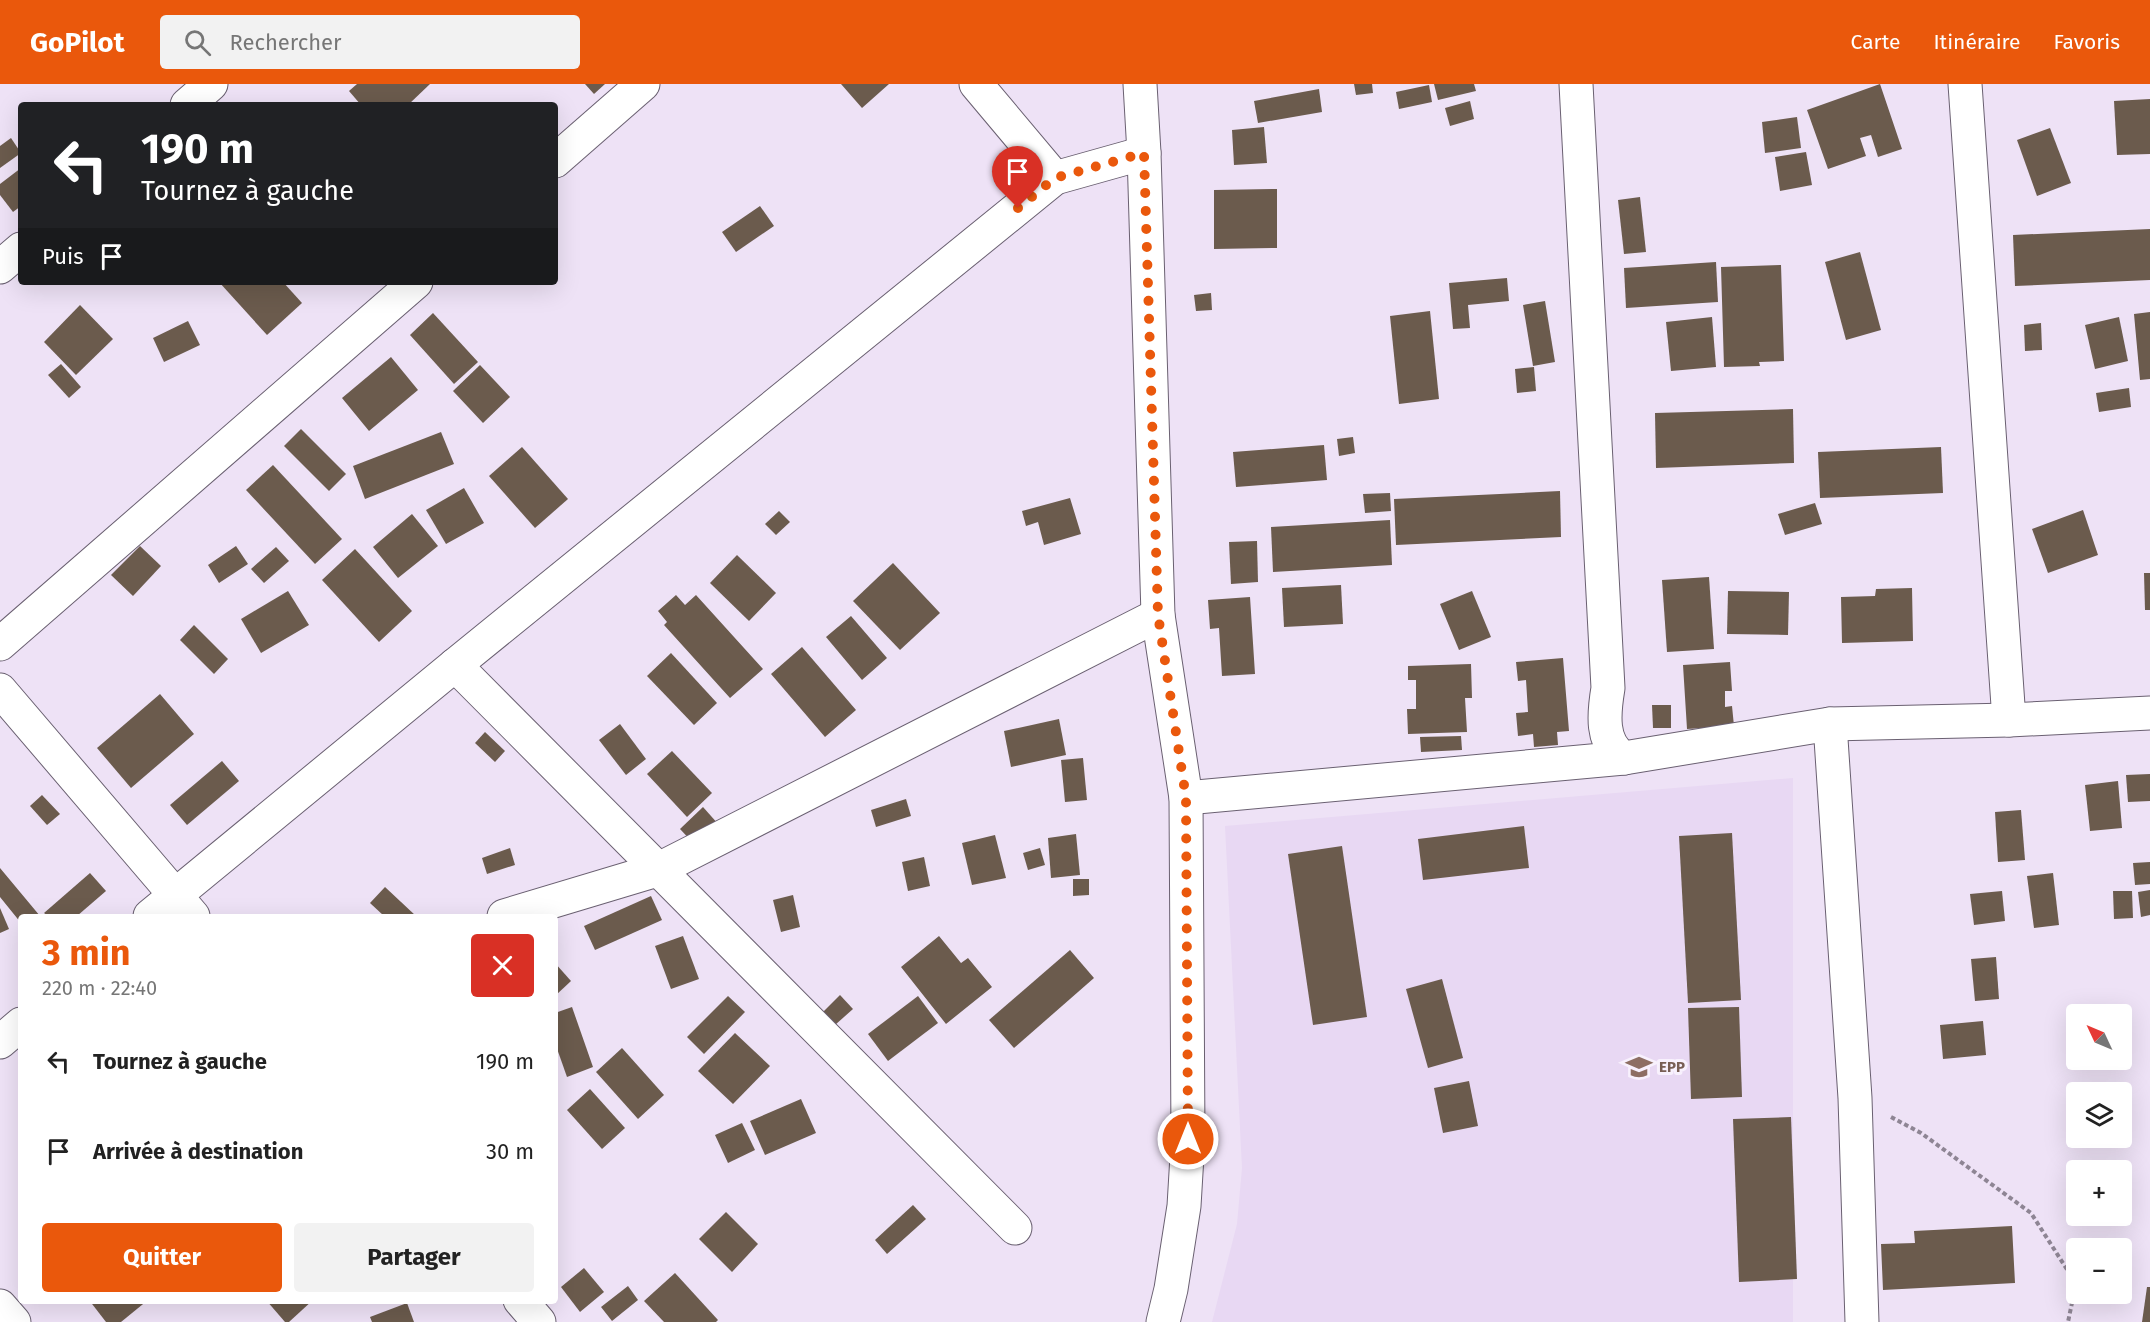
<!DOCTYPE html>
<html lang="fr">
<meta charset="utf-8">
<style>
body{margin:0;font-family:"Fira Sans",sans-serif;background:#f2f2f2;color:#222;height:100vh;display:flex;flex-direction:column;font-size:22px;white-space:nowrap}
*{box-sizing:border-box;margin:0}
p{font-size:20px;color:#767676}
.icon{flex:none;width:33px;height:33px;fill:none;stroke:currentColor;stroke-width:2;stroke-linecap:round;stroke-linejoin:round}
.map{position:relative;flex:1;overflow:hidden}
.details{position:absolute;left:18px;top:830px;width:540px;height:390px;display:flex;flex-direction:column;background:#fff;border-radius:6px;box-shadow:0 6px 24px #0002}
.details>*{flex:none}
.guide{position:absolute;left:18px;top:18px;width:540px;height:183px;border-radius:6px;box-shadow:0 6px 24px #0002;background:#202124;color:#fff;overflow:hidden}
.needle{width:39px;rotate:314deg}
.controls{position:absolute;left:2066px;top:920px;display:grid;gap:12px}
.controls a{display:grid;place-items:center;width:66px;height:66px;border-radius:6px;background:#fff;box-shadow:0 6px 24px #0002;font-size:30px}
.pin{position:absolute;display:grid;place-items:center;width:51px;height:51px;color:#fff;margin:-62px -26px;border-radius:50% 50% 50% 0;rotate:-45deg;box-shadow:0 0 6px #0007}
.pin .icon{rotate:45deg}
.me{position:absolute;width:66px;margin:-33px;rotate:0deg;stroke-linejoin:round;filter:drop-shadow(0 0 4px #0008)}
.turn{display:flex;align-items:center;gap:21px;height:126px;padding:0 24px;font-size:27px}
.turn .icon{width:78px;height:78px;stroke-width:2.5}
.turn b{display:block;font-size:42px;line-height:51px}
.then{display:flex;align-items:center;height:57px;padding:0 24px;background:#0003;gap:12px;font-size:22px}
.round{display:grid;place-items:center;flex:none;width:63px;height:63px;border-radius:6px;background:#f2f2f2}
.headline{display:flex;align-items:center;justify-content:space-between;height:102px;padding:0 24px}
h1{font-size:36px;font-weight:700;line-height:45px;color:#ea580c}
.button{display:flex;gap:12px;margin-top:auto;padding:12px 24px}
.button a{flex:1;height:69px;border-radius:6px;background:#ea580c;color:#fff;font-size:24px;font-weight:700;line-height:69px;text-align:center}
.button a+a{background:#f2f2f2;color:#222}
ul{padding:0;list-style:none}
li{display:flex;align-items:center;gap:18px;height:90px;padding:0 24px}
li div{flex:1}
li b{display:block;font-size:22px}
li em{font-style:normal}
header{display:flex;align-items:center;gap:36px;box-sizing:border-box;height:84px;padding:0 30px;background:#ea580c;color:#fff}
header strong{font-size:28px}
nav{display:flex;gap:33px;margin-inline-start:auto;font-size:21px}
.search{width:420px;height:54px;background:#f2f2f2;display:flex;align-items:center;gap:15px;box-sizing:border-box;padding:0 21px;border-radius:6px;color:#767676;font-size:22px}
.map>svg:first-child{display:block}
.built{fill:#e8d8f3}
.building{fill:#6b5b4d}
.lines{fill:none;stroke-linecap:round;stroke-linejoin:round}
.minor-casing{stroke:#6a6071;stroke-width:35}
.major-casing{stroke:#6a6071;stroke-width:35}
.path{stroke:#8e8594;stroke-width:4;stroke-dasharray:4.5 3;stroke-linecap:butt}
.minor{stroke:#fff;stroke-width:33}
.major{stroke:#fff;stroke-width:33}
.route{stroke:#ea580c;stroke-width:10;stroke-dasharray:0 18}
.labels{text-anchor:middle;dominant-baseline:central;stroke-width:6;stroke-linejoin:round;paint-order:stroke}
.education-label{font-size:15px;font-weight:bold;fill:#785e54;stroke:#f8f1fd;text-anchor:start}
</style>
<header>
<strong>GoPilot</strong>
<div class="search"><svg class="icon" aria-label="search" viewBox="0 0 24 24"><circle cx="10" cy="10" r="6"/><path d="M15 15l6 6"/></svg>Rechercher</div>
<nav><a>Carte</a><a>Itinéraire</a><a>Favoris</a></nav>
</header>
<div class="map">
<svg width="2150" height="1238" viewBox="0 0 2150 1238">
<rect width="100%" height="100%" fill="#eee2f6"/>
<!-- built -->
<polygon class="built" points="1793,694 1793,1238 1212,1238 1237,1140 1242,1084 1225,742"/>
<!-- building -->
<g class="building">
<polygon points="357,0 430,0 408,21 361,21 349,7"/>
<polygon points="585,0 605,0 594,10"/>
<polygon points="841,0 889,0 862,24"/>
<polygon points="1354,0 1372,0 1373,9 1356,11"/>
<polygon points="1434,0 1474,0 1476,7 1438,16"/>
<polygon points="1880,0 1902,65 1878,73 1871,51 1860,54 1866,72 1828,85 1807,26"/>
<polygon points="1429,1 1432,18 1399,25 1396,8"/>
<polygon points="1319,5 1322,28 1258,39 1254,17"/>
<polygon points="2150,15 2150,70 2117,71 2114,17"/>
<polygon points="1470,17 1474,35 1450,42 1445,24"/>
<polygon points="1797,33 1801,64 1765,69 1762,38"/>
<polygon points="1264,43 1267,79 1234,81 1232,46"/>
<polygon points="2050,44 2071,99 2037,112 2017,56"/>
<polygon points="11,54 21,69 0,84 0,62"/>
<polygon points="1806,68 1812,101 1780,107 1775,73"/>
<polygon points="21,84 21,122 13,128 0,111 0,100"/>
<polygon points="1277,105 1277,164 1214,165 1214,106"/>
<polygon points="1640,113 1646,168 1624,170 1618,116"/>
<polygon points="760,122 774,142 736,168 722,148"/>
<polygon points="2150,145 2150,196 2015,202 2013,151"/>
<polygon points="1860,168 1881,246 1846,256 1825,178"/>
<polygon points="1716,178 1718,218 1626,224 1624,184"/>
<polygon points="1781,181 1784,277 1759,278 1760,282 1724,283 1721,183"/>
<polygon points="1507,194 1509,217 1468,221 1470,244 1453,245 1449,199"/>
<polygon points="219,198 283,198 302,219 267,251"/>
<polygon points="1211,209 1212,226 1196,227 1194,211"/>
<polygon points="1545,217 1555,278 1533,282 1523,221"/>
<polygon points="80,221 113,255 76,291 44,258"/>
<polygon points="1430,227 1439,315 1399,320 1390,232"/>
<polygon points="2150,228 2150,295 2140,296 2134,230"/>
<polygon points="433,229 478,278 454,300 410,251"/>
<polygon points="1712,233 1716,283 1671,287 1666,238"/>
<polygon points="2119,233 2128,277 2095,285 2085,241"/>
<polygon points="188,237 200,261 164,278 153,254"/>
<polygon points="2041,239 2042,266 2025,267 2024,241"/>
<polygon points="391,273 418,306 369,347 342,314"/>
<polygon points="61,280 81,303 69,314 48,291"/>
<polygon points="480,281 510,313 483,339 453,307"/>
<polygon points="1534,283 1536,307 1517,309 1515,285"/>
<polygon points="2129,304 2131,323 2099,328 2096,309"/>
<polygon points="1793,325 1794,379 1656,384 1655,329"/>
<polygon points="301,345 346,390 329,407 284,362"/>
<polygon points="441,348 454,380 365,415 353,382"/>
<polygon points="1353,353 1355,369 1339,372 1337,355"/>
<polygon points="1324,361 1327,396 1236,403 1233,368"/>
<polygon points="522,363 568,415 535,444 489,392"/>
<polygon points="1941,363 1943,409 1820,414 1818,368"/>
<polygon points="273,381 342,455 315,480 246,406"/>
<polygon points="464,404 484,439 446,460 426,426"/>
<polygon points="1560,407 1561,453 1396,461 1394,415"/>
<polygon points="1390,409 1391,427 1365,429 1363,410"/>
<polygon points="1070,414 1081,450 1044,461 1038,438 1026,442 1022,427"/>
<polygon points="1815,419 1822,440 1785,451 1778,430"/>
<polygon points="2083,426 2098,471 2048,489 2032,445"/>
<polygon points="779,427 790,438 776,451 765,440"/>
<polygon points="412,430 438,462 398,494 373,463"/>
<polygon points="1390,436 1392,481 1273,488 1271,443"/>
<polygon points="1257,457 1258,498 1231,500 1229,458"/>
<polygon points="140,462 161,482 133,512 111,491"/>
<polygon points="236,462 248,480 219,499 208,481"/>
<polygon points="276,463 289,477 264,499 251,485"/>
<polygon points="355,465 412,527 379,558 322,496"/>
<polygon points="737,471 776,509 749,537 710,499"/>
<polygon points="893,479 940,529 900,566 853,517"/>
<polygon points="2144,489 2150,489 2150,526 2145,526"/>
<polygon points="1709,493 1714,565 1667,568 1662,496"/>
<polygon points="1341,501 1343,540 1284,543 1282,504"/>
<polygon points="1912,504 1913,557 1842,559 1841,513 1875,512 1876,505"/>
<polygon points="288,507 309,541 261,569 241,535"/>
<polygon points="1472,507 1491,553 1459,566 1440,520"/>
<polygon points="1728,507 1789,508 1788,551 1727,550"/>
<polygon points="676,511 685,521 696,511 763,585 730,614 664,541 667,538 658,527"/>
<polygon points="1250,513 1255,590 1222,592 1219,544 1210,545 1208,516"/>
<polygon points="851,532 887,574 862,596 826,553"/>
<polygon points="194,541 228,575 214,590 180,556"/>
<polygon points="802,563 856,626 825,653 771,590"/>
<polygon points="671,569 717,619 694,641 647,592"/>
<polygon points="1563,574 1569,647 1557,648 1558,661 1534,663 1533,650 1518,652 1516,629 1528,628 1526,596 1518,597 1516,578"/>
<polygon points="1730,578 1732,607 1725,607 1725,623 1732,622 1734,642 1687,645 1683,581"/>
<polygon points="1471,580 1472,614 1465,614 1467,648 1408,650 1407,625 1416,625 1416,596 1408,596 1408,582"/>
<polygon points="160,610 194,650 131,704 97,664"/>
<polygon points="1652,621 1671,621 1671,644 1653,644"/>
<polygon points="1059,635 1066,671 1011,683 1004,647"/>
<polygon points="620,640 646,675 626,691 599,656"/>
<polygon points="485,648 505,667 495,678 475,659"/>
<polygon points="1461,652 1462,666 1421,668 1420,653"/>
<polygon points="672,667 712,709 687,733 647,690"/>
<polygon points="1083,674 1087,716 1065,718 1061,676"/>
<polygon points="222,677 239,697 187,741 170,721"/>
<polygon points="2150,690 2150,717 2128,718 2126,691"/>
<polygon points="2118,697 2122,744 2090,747 2085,701"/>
<polygon points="42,711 60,730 47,741 30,722"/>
<polygon points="906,715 911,732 876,743 871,726"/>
<polygon points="703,723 719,741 696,762 680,745"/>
<polygon points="2021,726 2025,776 1998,778 1995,728"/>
<polygon points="1524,742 1529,784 1423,796 1418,755"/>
<polygon points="1732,749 1741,916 1688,919 1679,752"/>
<polygon points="1076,750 1080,791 1051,794 1048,754"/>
<polygon points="995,751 1006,794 972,801 962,759"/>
<polygon points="1342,762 1367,933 1313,941 1288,770"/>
<polygon points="510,764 515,781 487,790 482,774"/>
<polygon points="1040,764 1045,781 1028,786 1023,769"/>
<polygon points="924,773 930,802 908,807 902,778"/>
<polygon points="2150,778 2150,800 2135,801 2133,779"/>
<polygon points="0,784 40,832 21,832 21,839 0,813"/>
<polygon points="90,789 106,807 77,832 48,832 44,829"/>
<polygon points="2053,789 2059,841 2034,844 2027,792"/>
<polygon points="1073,795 1089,795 1089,811 1073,812"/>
<polygon points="385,803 416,832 384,832 370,819"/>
<polygon points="2150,806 2150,831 2141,833 2138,808"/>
<polygon points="2002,807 2005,837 1974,841 1970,810"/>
<polygon points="2113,807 2132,807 2133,834 2114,835"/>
<polygon points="793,811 800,843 781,848 773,816"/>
<polygon points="651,812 662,836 595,866 584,842"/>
<polygon points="0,824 9,845 0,849"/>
<polygon points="683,852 699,895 671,905 655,862"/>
<polygon points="939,852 961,879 968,874 992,903 946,940 901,883"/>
<polygon points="1070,866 1094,894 1014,964 989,936"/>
<polygon points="1996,873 1999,915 1975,917 1971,875"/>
<polygon points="555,879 571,897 555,912"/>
<polygon points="1442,895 1463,974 1428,984 1406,905"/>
<polygon points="840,911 853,925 835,941 823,928"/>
<polygon points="728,912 745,928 704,970 687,953"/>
<polygon points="918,912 938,939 888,977 868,950"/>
<polygon points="572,923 593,983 567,993 555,959 555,929"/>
<polygon points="1739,923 1742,1013 1691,1015 1688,924"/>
<polygon points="1983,937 1986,971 1943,975 1940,941"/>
<polygon points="735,949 770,982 733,1020 698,987"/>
<polygon points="622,964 664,1011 638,1035 596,988"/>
<polygon points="1469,997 1478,1042 1443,1049 1434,1004"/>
<polygon points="590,1005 625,1044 602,1065 567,1026"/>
<polygon points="801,1015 816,1049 765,1071 750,1037"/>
<polygon points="1791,1033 1797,1195 1739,1198 1733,1035"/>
<polygon points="742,1039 755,1066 728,1079 715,1051"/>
<polygon points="913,1121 926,1135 887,1170 875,1156"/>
<polygon points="726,1128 758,1160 732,1188 699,1155"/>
<polygon points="2012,1142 2015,1199 1883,1206 1881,1160 1915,1159 1914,1147"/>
<polygon points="584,1184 604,1208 580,1228 561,1203"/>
<polygon points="675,1189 718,1236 716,1238 664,1238 644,1217"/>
<polygon points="628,1202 638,1216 612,1237 601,1223"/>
<polygon points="2147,1203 2150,1203 2150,1238 2142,1238"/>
<polygon points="89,1216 148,1216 121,1238 106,1238"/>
<polygon points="266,1216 313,1216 289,1238 285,1238"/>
<polygon points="407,1219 414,1238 372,1238 370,1233"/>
</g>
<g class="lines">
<!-- minor casing -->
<g class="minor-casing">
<g id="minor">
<polyline points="976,0 1055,94"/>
<path d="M1576 0 1608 604C1604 628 1600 660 1624 674"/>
<polyline points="1965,0 2009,636"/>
<polyline points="187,21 211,0"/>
<polyline points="555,77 643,0"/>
<polyline points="0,183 21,165"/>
<polyline points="0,560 416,198"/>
<polyline points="455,581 1015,1144"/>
<polyline points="0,606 193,832"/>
<polyline points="1830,640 1855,1014 1862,1238"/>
<polyline points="1186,714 1624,674 1830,640 2009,636 2150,629"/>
<polyline points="150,832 455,581 1055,94 1144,69"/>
<polyline points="504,832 657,786 1158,531"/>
<polyline points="0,958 21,940"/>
<polyline points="520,1216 539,1238"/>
<polyline points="0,1222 14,1238"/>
</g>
</g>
<!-- major casing -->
<g class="major-casing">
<polyline id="major" points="1140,0 1144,69 1158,531 1186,714 1188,1055 1184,1122 1171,1205 1163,1238"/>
</g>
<!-- path -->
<polyline class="path" points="1891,1033 1921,1049 2031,1129 2068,1187 2073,1214 2068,1238"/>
<!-- minor -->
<use href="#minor" class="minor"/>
<!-- major -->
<use href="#major" class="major"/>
</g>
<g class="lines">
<!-- route -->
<polyline class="route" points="1018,124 1055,94 1144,69 1158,531 1186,714 1188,1055"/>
</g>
<!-- icons -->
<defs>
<g id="school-bare" transform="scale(2.07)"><path d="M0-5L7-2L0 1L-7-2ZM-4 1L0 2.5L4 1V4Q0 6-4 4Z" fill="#8d6e63" stroke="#f8f1fd" stroke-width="2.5" paint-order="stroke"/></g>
</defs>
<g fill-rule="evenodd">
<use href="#school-bare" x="1639" y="983"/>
</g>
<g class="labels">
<!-- education labels -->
<g class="education-label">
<text x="1659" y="983">EPP</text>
</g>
</g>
</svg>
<div class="controls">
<a><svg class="needle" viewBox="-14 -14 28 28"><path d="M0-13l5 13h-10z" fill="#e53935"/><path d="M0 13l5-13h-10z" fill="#767676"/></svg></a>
<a><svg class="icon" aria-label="layers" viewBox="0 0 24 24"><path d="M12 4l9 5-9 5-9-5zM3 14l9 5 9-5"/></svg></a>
<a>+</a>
<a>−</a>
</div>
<div class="pin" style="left:1018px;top:124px;background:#d93025"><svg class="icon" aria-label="arrive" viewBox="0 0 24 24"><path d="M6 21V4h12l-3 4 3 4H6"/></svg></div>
<svg class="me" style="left:1188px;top:1055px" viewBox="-20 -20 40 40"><circle r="17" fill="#ea580c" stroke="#fff" stroke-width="3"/><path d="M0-11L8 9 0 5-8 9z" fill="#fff"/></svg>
<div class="guide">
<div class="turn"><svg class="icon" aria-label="left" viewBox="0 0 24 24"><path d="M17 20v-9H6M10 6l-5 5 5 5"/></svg><div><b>190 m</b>Tournez à gauche</div></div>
<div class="then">Puis<svg class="icon" aria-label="arrive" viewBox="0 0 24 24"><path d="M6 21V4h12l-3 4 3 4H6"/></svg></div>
</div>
<section class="details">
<div class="headline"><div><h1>3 min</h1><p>220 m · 22:40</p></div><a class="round" style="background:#d93025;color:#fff"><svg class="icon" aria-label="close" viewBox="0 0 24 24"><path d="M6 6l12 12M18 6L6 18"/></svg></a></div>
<ul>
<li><svg class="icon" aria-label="left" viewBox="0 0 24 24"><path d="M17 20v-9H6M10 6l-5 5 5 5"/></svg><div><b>Tournez à gauche</b></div><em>190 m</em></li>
<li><svg class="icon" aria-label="arrive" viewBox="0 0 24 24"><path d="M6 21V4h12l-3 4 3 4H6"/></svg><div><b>Arrivée à destination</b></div><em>30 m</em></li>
</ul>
<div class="button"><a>Quitter</a><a>Partager</a></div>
</section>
</div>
